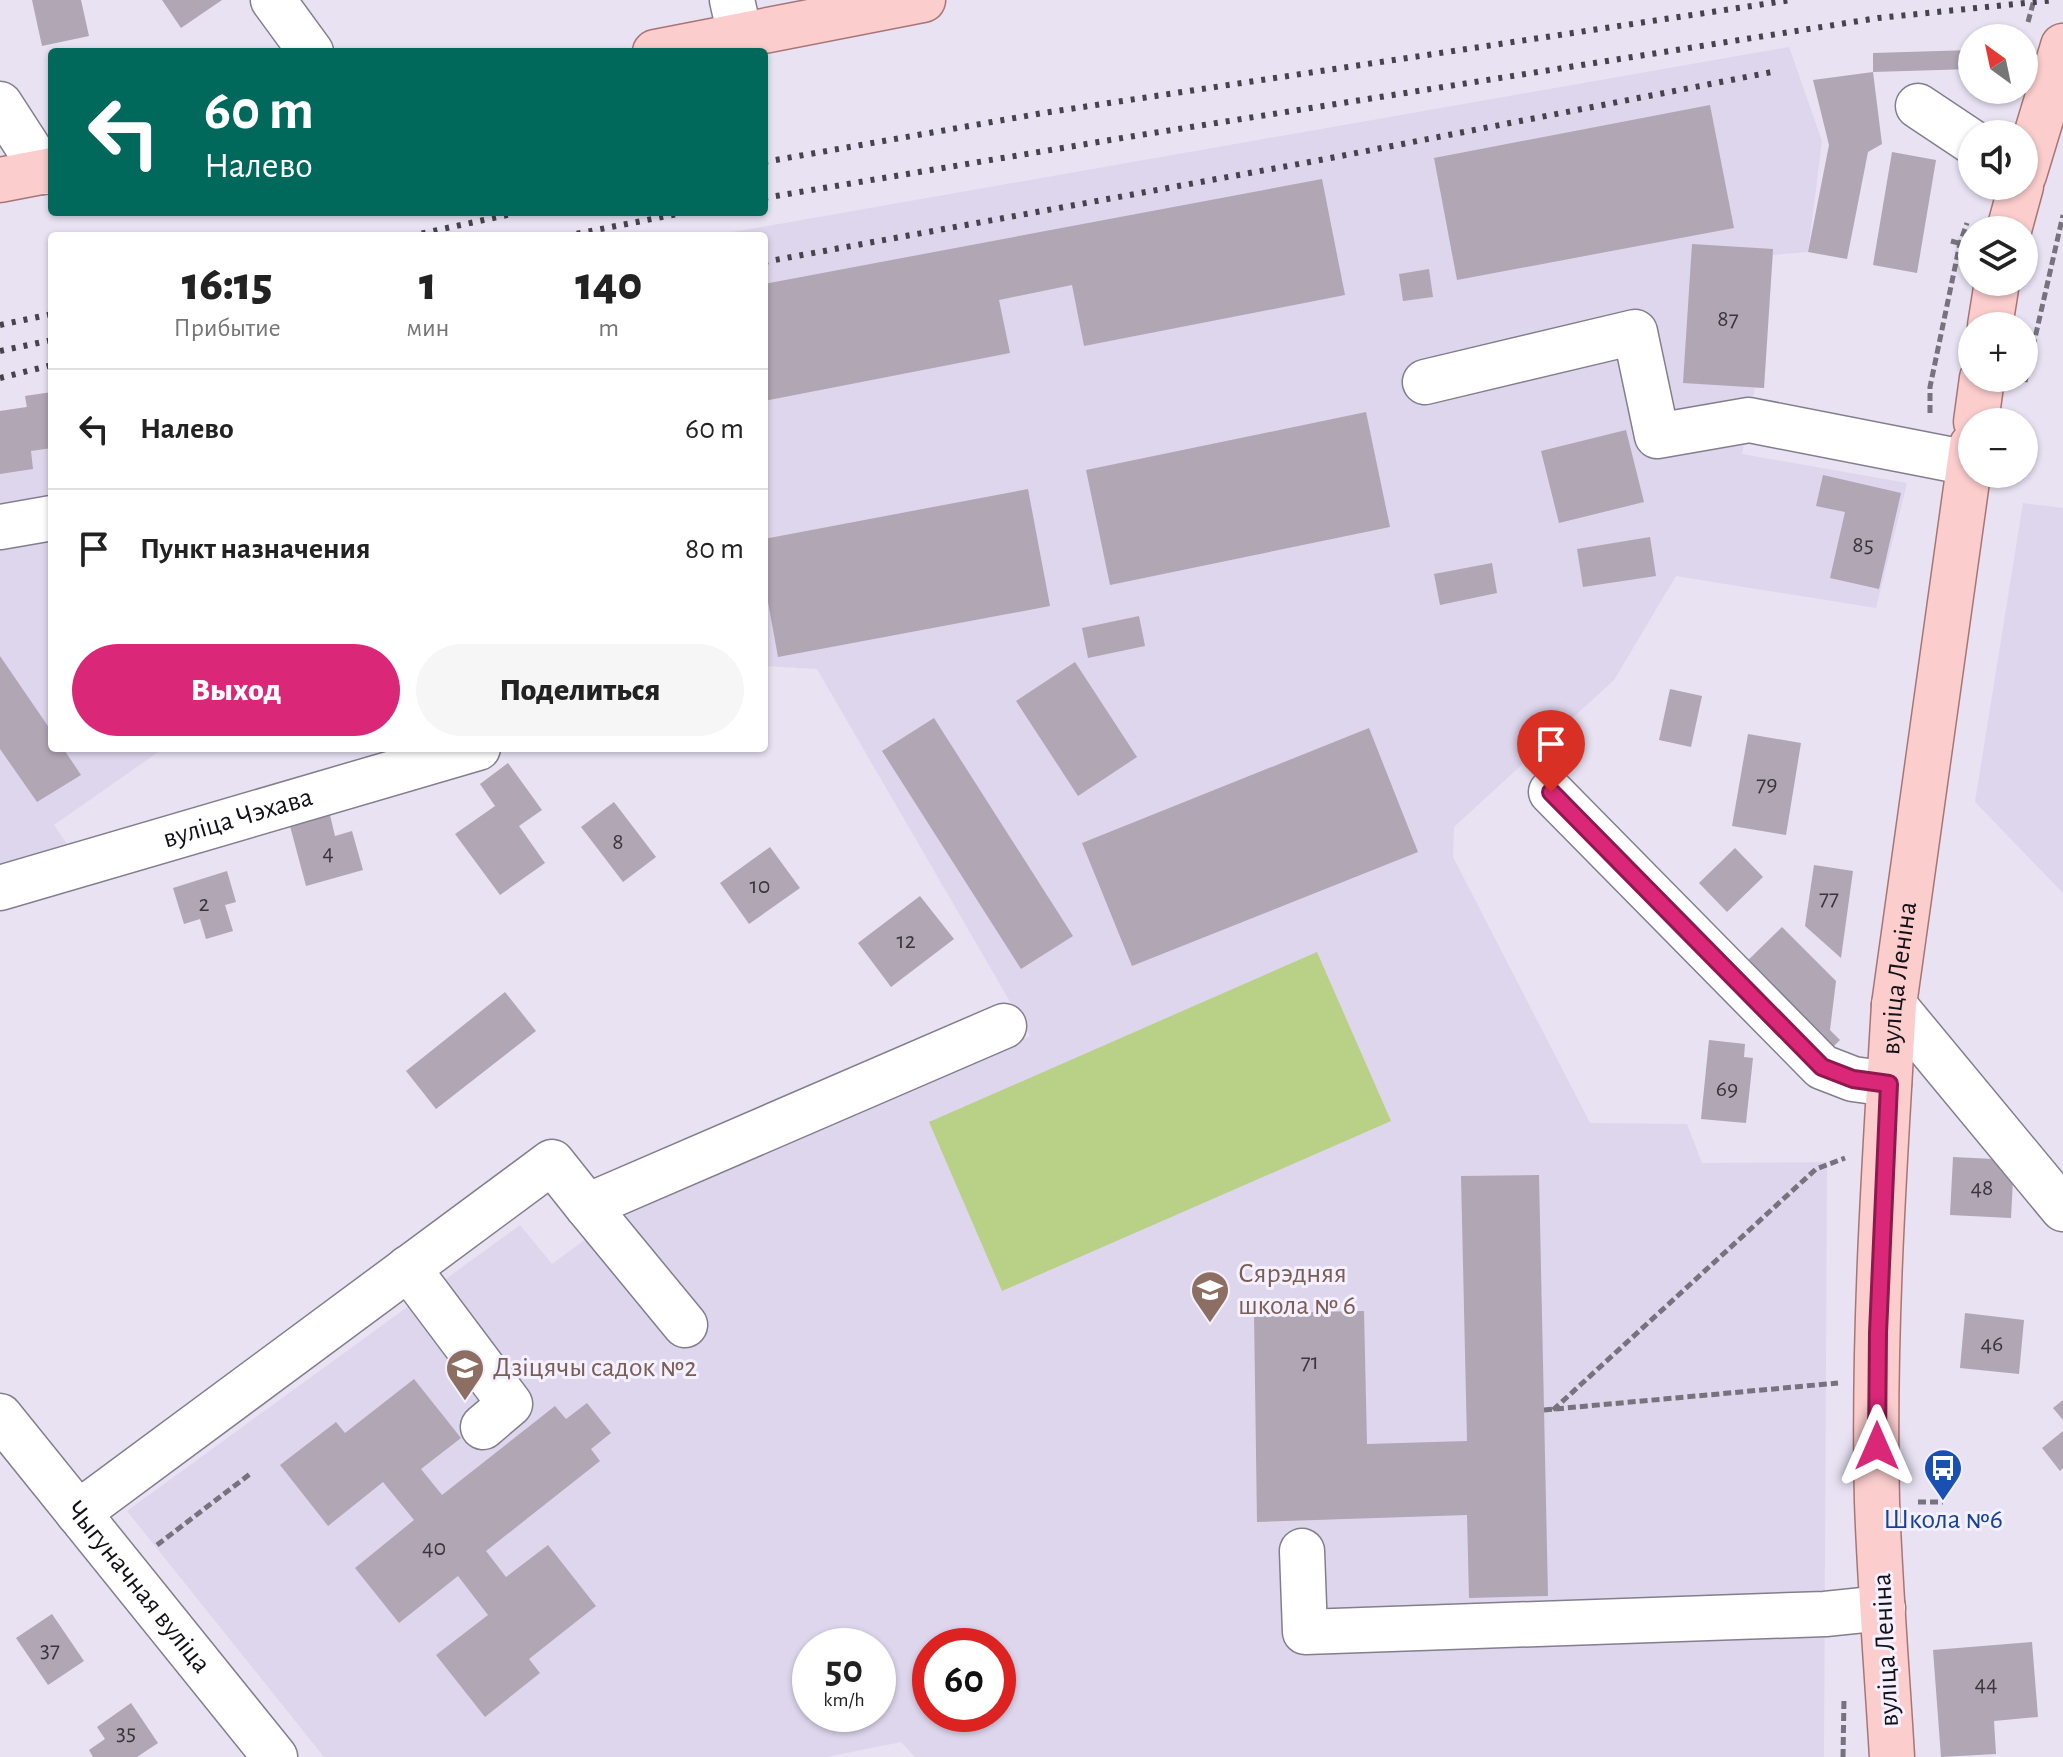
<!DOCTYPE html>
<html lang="ru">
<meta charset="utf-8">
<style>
body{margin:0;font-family:"Alegreya Sans",sans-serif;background:#f6f6f6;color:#222;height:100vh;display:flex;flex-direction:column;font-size:30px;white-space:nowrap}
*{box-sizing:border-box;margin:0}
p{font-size:26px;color:#767676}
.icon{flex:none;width:44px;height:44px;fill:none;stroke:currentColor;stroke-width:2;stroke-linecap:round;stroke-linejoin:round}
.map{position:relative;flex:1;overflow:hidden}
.details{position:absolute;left:48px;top:232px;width:720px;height:520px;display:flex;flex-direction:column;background:#fff;border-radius:8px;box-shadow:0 2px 6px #0004}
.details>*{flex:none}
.guide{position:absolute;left:48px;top:48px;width:720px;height:168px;border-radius:8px;box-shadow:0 2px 6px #0004;background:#00695c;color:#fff;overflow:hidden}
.needle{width:52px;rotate:327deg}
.controls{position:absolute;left:1958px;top:24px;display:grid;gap:16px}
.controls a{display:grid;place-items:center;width:80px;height:80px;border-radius:50%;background:#fff;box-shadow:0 2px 6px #0004;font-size:40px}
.speed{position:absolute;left:792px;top:1628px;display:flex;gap:16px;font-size:40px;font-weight:700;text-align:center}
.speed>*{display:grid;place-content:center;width:104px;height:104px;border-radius:50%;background:#fff;box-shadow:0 2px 6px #0004;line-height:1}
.speed small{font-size:20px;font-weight:400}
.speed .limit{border:12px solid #d22;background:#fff;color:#111}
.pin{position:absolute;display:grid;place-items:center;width:68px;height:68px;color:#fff;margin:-82px -34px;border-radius:50% 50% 50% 0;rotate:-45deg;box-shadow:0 0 8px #0007}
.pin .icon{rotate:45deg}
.me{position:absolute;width:88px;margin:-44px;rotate:0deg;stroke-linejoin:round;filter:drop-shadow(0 0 6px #0008)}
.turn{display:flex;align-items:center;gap:28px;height:168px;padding:0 24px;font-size:36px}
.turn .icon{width:104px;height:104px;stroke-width:2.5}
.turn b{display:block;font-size:56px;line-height:68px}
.eta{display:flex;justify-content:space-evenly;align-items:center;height:136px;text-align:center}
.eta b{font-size:48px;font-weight:800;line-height:56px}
.button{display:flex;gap:16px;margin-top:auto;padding:16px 24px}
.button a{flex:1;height:92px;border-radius:48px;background:#db2777;color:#fff;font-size:32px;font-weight:800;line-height:92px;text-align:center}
.button a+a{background:#f6f6f6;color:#222}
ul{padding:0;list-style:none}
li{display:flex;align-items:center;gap:24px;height:120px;padding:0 24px;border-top:2px solid #e0e0e0}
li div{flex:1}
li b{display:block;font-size:30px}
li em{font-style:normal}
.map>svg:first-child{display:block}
.built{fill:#ded6ed;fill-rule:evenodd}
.green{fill:#b8d187}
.building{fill:#b1a6b4}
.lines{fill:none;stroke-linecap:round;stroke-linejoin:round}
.minor-casing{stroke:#837e8d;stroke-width:47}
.major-casing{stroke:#a87577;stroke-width:47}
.path{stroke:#77737e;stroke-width:5;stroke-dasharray:8 4;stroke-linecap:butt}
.minor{stroke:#fff;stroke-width:44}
.major{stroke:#fbcdcd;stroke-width:44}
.rail{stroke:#46434c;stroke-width:6;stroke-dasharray:4 8;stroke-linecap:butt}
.route-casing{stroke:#8e194d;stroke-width:20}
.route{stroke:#db2777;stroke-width:14}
.labels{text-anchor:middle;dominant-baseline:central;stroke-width:6;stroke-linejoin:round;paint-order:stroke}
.number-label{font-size:24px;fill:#3a363e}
.street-label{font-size:28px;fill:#131117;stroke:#f5f0fe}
.education-label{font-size:28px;fill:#785e54;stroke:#f5f0fe;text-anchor:start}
.transit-label{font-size:28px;fill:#164399;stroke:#f5f0fe}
</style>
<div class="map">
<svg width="2063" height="1757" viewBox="0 0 2063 1757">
<rect width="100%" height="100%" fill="#e8e2f3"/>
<!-- built -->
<g class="built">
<path d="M1789 47 1822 141 1808 252 1773 255 1764 388H1755L1742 454 1907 483 1876 608 1676 576 1614 680 1454 827 1453 857 1590 1123 1687 1124 1702 1163 1827 1162 1824 1757H915L901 1742 826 1757H324L127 1511 520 1225 552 1264 633 1204 1030 1036 817 669 764 666V236H710ZM810 1646H878V1714H810ZM930 1646H998V1714H930Z"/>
<polygon points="52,392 52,748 164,748 54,825 72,851 0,868 0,411 26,407 25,396"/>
<polygon points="2023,503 2063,508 2063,893 1975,802"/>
</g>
<!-- green -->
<polygon class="green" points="1317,952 1391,1121 1002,1291 929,1122"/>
<!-- building -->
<g class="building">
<polygon points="32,0 81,0 89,36 42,46"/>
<polygon points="162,0 222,0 181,28"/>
<polygon points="1972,50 1972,69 1873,72 1873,53"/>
<polygon points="1873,72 1882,144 1868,152 1847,259 1808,252 1829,145 1813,80"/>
<polygon points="1710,105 1734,228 1457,280 1434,158"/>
<polygon points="1892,152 1936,160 1917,273 1873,265"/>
<polygon points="1322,179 1345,295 1084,346 1072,285 999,300 1010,353 764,401 764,284"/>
<polygon points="1692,244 1773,249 1764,388 1683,383"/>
<polygon points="1429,269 1433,297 1403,301 1399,274"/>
<polygon points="52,392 52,448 31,451 33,469 0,474 0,411 27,407 25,396"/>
<polygon points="1366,412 1390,527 1110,585 1086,470"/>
<polygon points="1626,430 1644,502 1559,523 1541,451"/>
<polygon points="1823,475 1901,493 1879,589 1830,578 1845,512 1816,506"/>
<polygon points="1028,489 1050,606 778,657 764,580 764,539"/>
<polygon points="1650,537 1656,576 1583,587 1577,549"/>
<polygon points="1492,563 1497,593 1440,605 1434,574"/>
<polygon points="1139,616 1145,646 1088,658 1082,628"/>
<polygon points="0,656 52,732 52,748 63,748 81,775 37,802 0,749"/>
<polygon points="1075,662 1137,757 1078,796 1016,701"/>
<polygon points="1670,689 1702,696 1691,747 1659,740"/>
<polygon points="934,718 1073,936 1021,969 882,751"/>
<polygon points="1369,728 1418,852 1132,966 1082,843"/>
<polygon points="1748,734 1801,743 1786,835 1732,826"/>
<polygon points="508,763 542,810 519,826 545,863 500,895 455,834 495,806 480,784"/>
<polygon points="614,802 656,857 623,882 581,827"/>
<polygon points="330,815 335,836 352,831 363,870 306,886 290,826"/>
<polygon points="770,847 800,888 749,924 720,883"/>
<polygon points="1735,848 1763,877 1727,912 1699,883"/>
<polygon points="1814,865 1853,871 1841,958 1805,926"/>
<polygon points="227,871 236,902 225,905 233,931 206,939 200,919 184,924 173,888"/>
<polygon points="920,896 954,939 891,987 858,943"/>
<polygon points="1782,927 1836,981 1830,1030 1840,1040 1826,1054 1741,967"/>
<polygon points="505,992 536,1031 436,1109 406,1071"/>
<polygon points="1709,1040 1745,1044 1744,1057 1753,1058 1746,1123 1701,1119"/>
<polygon points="1953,1157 2014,1160 2011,1218 1950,1215"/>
<polygon points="1539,1175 1548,1596 1469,1598 1467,1515 1257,1522 1254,1313 1364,1311 1367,1444 1467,1441 1461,1176"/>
<polygon points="1965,1313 2024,1320 2019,1374 1960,1368"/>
<polygon points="414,1379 461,1438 421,1469 442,1495 555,1406 566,1419 587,1403 611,1433 591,1449 600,1461 486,1551 506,1577 548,1545 596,1606 529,1659 540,1673 485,1717 436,1655 488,1615 458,1576 399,1623 355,1568 414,1520 383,1482 328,1526 280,1465 336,1422 345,1433"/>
<polygon points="2063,1400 2063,1420 2053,1408"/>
<polygon points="2063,1431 2063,1468 2060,1471 2042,1448"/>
<polygon points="52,1614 84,1661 48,1685 16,1638"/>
<polygon points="2032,1642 2038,1717 1994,1721 1996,1754 1941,1757 1933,1650"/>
<polygon points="131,1703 158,1743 137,1757 93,1757 89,1750 105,1739 97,1727"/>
</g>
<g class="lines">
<!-- minor casing -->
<g class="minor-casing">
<g id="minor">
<polyline points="273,0 311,52"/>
<polyline points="732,0 740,35"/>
<polyline points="0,104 44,172"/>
<polyline points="1918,106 1972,142"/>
<polyline points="1425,382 1635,332 1657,436 1749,420 1969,463"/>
<polyline points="0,527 52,518"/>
<polyline points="1551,792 1822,1067 1853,1079 1889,1084"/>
<path id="s1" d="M0 888 478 748"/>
<polyline points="1894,1005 2063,1209"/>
<polyline points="587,1206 685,1325"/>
<polyline points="408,1268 510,1404 483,1427"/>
<path id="s2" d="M0 1416 275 1757"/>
<polyline points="78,1513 552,1162 587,1206 1004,1026"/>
<polyline points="1302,1551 1305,1632 1825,1614 1883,1608"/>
</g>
</g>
<!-- major casing -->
<g class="major-casing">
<g id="major">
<polyline points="655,52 923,0"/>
<polyline points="2024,175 2063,46"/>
<polyline points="0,180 52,170"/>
<polyline points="2009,230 2021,186"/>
<polyline points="1990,326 1997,282"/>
<polyline points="1976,422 1982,378"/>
<path id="s3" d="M1892 1757C1887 1672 1880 1587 1877 1502 1873 1337 1884 1171 1894 1005L1972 445"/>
</g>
</g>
<!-- path -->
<g class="path">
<polyline points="2028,22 2034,0"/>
<polyline points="1951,241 1972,247"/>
<polyline points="2025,382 2063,215"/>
<polyline points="1930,413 1930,387 1960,243 1967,223"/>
<polyline points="1544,1410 1838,1383"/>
<polyline points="1553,1410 1816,1169 1845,1158"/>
<polyline points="1918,1502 1943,1502"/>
<polyline points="157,1545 250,1474"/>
<polyline points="1843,1757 1844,1698"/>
</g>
<!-- minor -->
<use href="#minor" class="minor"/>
<!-- major -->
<use href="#major" class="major"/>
<!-- rail -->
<g class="rail">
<polyline points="764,162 1043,113 1791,0"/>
<polyline points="764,198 1128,137 1878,18 2055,0"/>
<polyline points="410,236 521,212"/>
<polyline points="565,236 688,212"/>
<polyline points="764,262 1315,161 1777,71"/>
<polyline points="0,325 52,314"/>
<polyline points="0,351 52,340"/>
<polyline points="0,378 52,365"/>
</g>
</g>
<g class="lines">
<!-- route casing -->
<g class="route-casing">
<polyline id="route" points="1551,792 1822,1067 1853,1079 1889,1084 1878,1333 1877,1446"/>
</g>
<!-- route -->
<use href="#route" class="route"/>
</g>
<!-- icons -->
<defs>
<g id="school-pin" transform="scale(2)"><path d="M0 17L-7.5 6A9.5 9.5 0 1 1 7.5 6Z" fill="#8d6e63" stroke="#f5f0fe"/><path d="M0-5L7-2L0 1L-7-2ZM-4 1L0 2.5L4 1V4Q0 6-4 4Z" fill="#fff"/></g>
<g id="bus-pin" transform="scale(2)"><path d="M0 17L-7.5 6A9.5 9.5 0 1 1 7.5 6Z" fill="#1a4fb4" stroke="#f5f0fe"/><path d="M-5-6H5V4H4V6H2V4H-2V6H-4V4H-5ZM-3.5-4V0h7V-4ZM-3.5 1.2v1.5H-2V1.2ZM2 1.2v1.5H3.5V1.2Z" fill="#fff"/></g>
</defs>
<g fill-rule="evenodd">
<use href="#school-pin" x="1210" y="1290"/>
<use href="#school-pin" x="465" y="1368"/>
<use href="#bus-pin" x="1943" y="1468"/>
</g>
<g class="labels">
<!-- number labels -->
<g class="number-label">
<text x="1728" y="319">87</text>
<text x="1863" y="545">85</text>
<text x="1767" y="784">79</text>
<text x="618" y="842">8</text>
<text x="328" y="853">4</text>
<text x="760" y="886">10</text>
<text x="1829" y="898">77</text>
<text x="204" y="904">2</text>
<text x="906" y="941">12</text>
<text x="1727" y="1089">69</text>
<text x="1982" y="1188">48</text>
<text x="1992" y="1344">46</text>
<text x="1310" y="1362">71</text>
<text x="434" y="1548">40</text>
<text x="50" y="1650">37</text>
<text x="1986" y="1684">44</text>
<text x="126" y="1733">35</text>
</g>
<!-- street labels -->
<g class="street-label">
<text stroke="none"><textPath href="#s1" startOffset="248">вуліца Чэхава</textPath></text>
<text stroke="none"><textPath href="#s3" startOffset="780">вуліца Леніна</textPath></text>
<text stroke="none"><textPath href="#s2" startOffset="220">Чыгуначная вуліца</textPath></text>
<text transform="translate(1886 1650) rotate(-93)">вуліца Леніна</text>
</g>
<!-- education labels -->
<g class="education-label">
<text x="1238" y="1274">Сярэдняя<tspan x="1238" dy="32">школа № 6</tspan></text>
<text x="493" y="1368">Дзіцячы садок №2</text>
</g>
<!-- transit labels -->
<g class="transit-label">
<text x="1943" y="1520">Школа №6</text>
</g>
</g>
</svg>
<div class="controls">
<a><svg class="needle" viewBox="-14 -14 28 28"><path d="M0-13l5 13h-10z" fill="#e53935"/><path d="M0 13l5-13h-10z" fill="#767676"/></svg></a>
<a><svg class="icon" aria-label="sound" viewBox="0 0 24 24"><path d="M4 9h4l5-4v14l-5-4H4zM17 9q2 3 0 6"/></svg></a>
<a><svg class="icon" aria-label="layers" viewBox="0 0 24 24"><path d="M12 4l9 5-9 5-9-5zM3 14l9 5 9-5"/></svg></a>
<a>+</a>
<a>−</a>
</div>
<div class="speed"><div>50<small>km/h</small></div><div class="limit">60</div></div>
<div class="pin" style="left:1551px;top:792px;background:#d93025"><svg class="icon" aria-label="arrive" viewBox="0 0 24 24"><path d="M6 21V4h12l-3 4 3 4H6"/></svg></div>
<svg class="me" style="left:1877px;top:1446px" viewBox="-20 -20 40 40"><path d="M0-17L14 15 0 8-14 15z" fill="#db2777" stroke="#fff" stroke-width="4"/></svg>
<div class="guide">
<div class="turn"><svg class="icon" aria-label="left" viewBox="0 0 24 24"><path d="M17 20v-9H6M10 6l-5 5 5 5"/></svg><div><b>60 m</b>Налево</div></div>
</div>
<section class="details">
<div class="eta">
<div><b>16:15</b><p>Прибытие</p></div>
<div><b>1</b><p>мин</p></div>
<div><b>140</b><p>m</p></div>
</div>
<ul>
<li><svg class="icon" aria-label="left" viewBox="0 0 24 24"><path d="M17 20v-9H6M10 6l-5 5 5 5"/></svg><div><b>Налево</b></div><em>60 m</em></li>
<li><svg class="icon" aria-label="arrive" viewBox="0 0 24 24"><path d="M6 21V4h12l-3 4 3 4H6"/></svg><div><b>Пункт назначения</b></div><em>80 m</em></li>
</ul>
<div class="button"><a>Выход</a><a>Поделиться</a></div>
</section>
</div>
